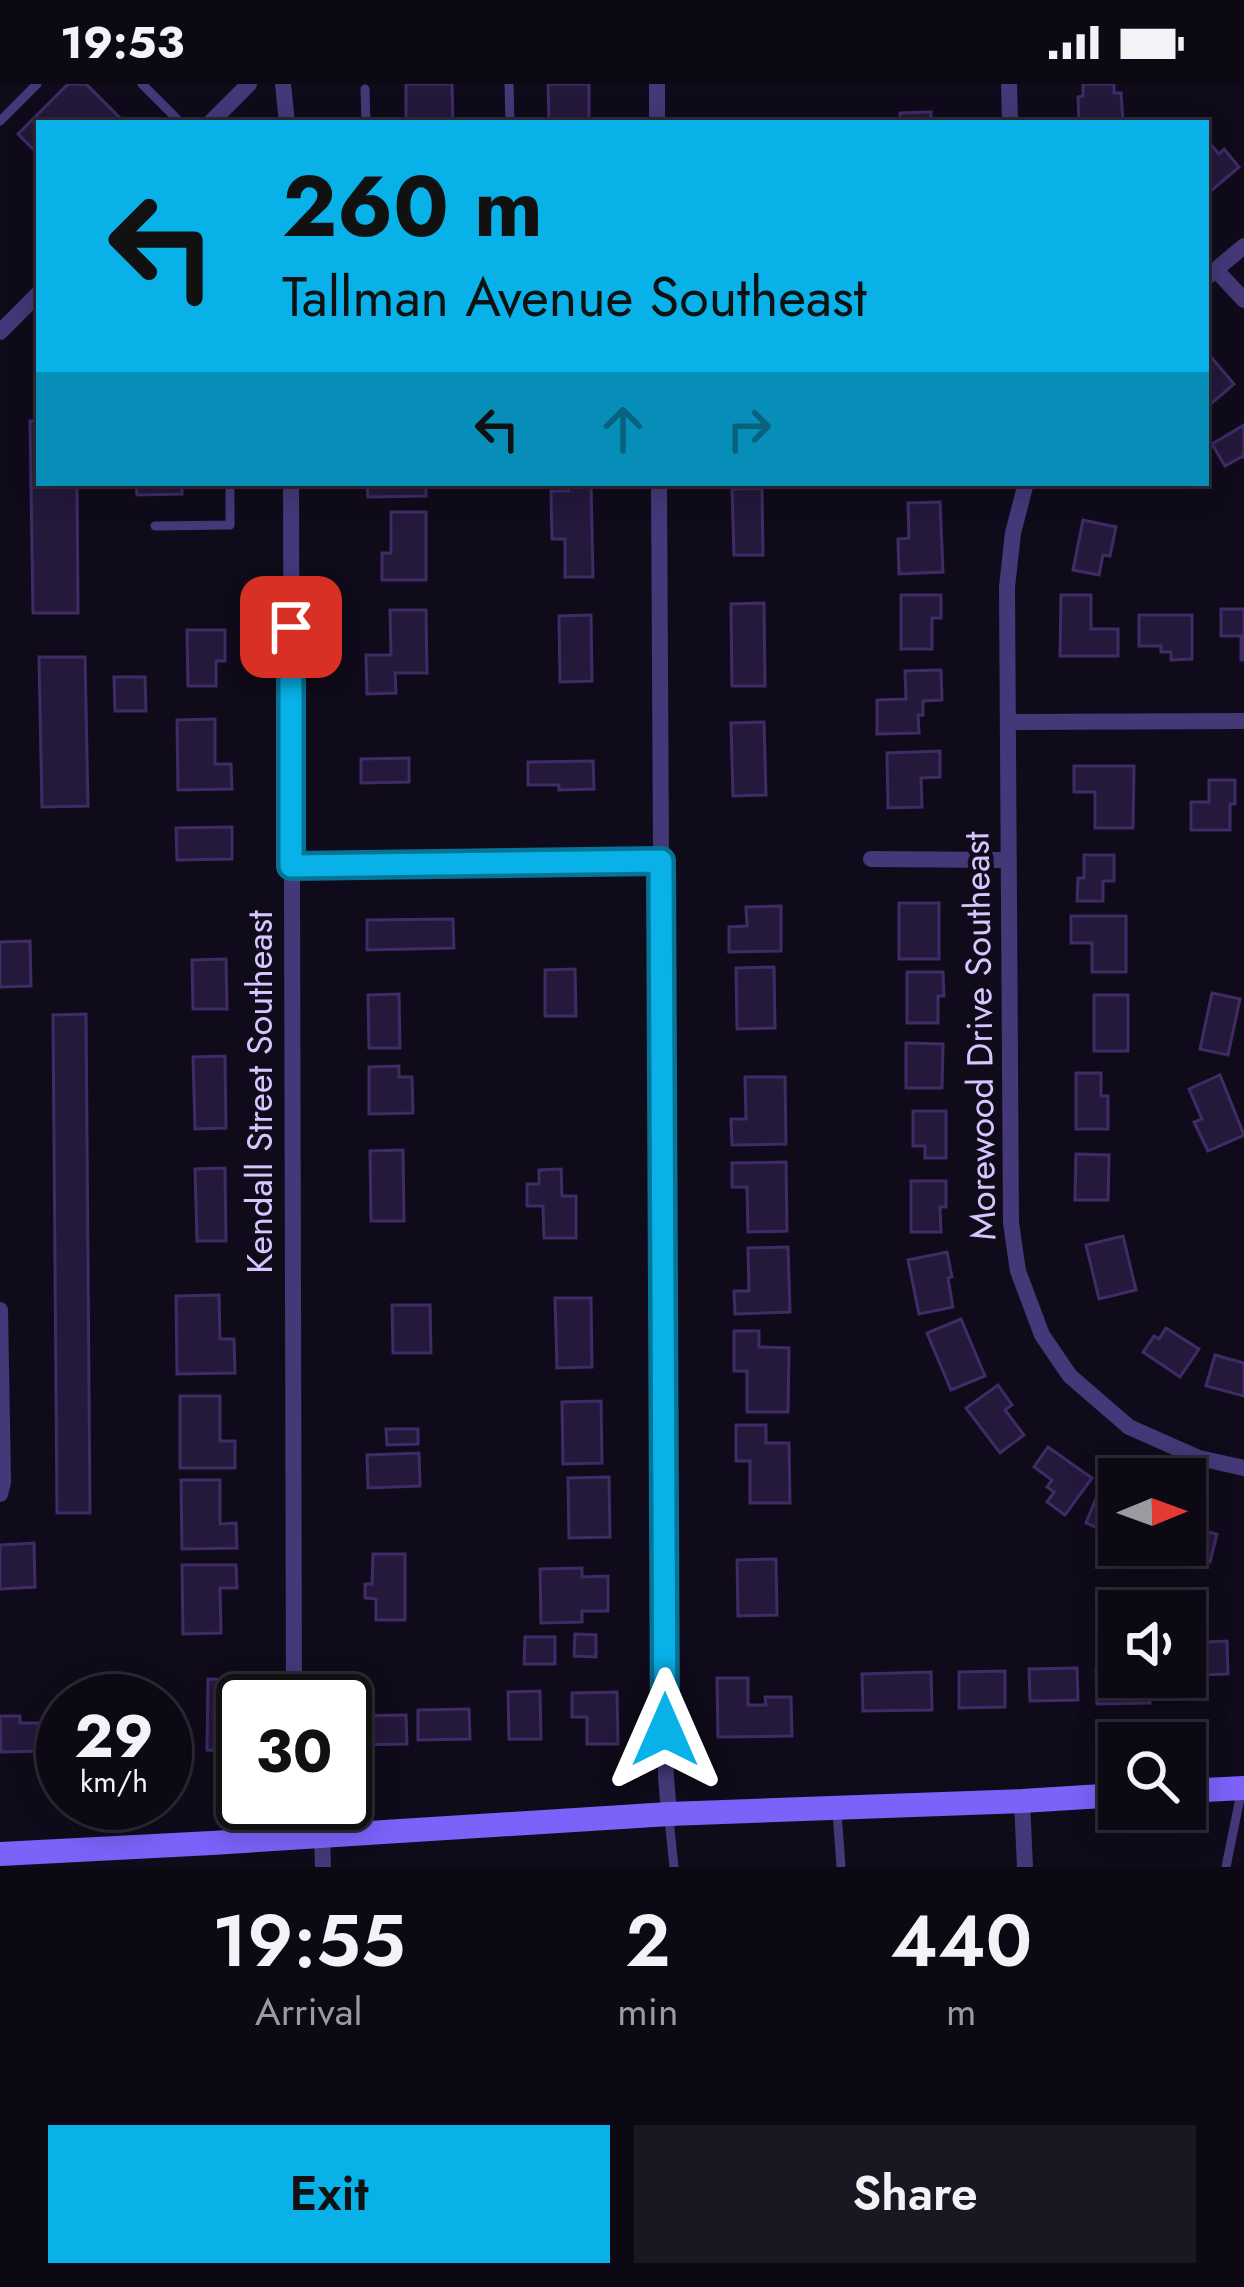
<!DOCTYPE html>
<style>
body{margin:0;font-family:Jost,sans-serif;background:#1a1622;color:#f1f3f6;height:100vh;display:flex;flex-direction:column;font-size:45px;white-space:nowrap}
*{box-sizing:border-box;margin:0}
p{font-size:39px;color:#9a9aa0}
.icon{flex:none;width:66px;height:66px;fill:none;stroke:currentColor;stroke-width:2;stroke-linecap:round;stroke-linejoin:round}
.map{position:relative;height:1783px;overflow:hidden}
.drawer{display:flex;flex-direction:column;background:#0c0814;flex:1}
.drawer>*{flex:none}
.hud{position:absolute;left:36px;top:36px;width:1173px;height:366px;border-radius:0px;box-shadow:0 6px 30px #0003,0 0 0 3px #2c2934;background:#08b2e8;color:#111;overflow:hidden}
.needle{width:78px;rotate:89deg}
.tools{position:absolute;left:1098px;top:1374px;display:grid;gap:24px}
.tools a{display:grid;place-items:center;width:108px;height:108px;border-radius:0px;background:#0c0814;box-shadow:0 6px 30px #0003,0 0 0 3px #2c2934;font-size:60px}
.speed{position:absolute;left:36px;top:1590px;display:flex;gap:24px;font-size:60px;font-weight:700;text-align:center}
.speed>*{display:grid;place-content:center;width:156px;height:156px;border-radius:50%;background:#0c0814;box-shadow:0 6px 30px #0003,0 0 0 3px #2c2934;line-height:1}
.speed small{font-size:30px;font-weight:400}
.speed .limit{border:6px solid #111;border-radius:18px;background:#fff;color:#111}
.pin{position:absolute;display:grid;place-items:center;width:102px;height:102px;color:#fff;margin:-51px;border-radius:24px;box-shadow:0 6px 18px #0006}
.me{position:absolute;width:132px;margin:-66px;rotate:0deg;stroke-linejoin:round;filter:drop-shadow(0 0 9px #0008)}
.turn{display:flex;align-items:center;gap:42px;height:252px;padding:0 48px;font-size:54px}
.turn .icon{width:156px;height:156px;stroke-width:2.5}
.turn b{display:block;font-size:84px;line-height:102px}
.lanes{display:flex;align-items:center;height:114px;padding:0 48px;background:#0003;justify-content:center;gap:60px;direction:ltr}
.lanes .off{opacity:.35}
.eta{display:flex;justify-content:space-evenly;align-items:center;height:204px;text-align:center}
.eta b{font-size:72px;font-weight:600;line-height:84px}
.button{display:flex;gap:24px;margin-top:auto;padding:24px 48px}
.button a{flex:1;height:138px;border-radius:0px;background:#08b2e8;color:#111;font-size:48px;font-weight:600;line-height:138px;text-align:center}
.button a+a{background:#1a1622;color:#f1f3f6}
.status{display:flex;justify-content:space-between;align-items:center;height:84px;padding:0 60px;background:#0c0814;direction:ltr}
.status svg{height:33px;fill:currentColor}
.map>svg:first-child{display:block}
.building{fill:#24183b;stroke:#3f2b66;stroke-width:3}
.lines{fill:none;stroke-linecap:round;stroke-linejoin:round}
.service{stroke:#443878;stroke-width:9}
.minor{stroke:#443878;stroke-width:16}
.secondary{stroke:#7c62f9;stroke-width:24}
.route-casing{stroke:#057497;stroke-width:30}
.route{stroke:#08b2e8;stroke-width:21}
.labels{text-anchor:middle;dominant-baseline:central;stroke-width:9;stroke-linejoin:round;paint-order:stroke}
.street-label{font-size:36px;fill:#d5c7fd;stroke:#100b1b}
</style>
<div class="status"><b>19:53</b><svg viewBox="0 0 49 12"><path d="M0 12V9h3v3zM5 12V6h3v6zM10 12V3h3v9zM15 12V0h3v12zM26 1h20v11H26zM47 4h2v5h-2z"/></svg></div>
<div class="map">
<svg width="1244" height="1783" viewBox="0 0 1244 1783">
<rect width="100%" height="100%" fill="#100b1b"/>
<!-- building -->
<g class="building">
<polygon points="68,0 86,0 121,35 118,39 39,39 39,71 18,50"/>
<polygon points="406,0 452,0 453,39 406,39"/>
<polygon points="548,0 589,0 589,39 549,39"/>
<polygon points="1083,0 1114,0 1114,9 1121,9 1123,39 1079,39 1078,13 1083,12"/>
<polygon points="931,28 931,39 900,39 900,29"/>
<polygon points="1206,55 1219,70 1224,65 1239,83 1211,107 1206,100"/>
<polygon points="1206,267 1234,300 1206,324"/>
<polygon points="30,337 39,337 39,399 77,399 78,529 33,529"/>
<polygon points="1244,341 1244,374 1243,372 1225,382 1212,360"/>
<polygon points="136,399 182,399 182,410 137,411"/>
<polygon points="367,399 426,399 426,412 368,413"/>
<polygon points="568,399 591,399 593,493 565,493 565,455 552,455 551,407 568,407"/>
<polygon points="762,404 763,471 734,471 732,405"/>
<polygon points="940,418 943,488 899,490 898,455 909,454 908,419"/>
<polygon points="391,428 426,428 426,496 382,496 382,469 391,469"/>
<polygon points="1083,436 1116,443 1110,472 1103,471 1099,491 1073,486"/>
<polygon points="901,511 941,511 941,534 932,534 932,565 901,565"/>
<polygon points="1061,511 1091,511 1091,545 1118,545 1118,572 1060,572"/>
<polygon points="764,519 765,602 732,602 731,520"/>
<polygon points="1221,525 1244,525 1244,576 1241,576 1241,552 1221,552"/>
<polygon points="390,526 426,526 427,589 395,589 396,609 367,610 366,571 391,571"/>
<polygon points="591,531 592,597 560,598 559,532"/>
<polygon points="1139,531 1192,531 1192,575 1171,576 1171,568 1161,568 1161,562 1139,562"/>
<polygon points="187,546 225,546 225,577 216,577 216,602 188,602"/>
<polygon points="39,573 85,573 88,722 42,723"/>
<polygon points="941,586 942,616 923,617 923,631 918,631 919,649 877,650 877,616 906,615 905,587"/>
<polygon points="114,593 145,593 146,627 115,627"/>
<polygon points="215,635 215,680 231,680 232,705 178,706 177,636"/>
<polygon points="764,638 766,711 733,712 731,639"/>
<polygon points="940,667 940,693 921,694 922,723 888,724 887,669"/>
<polygon points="409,674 409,698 361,699 361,675"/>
<polygon points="593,677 594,705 559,706 559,701 528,701 528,678"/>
<polygon points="1074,682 1134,682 1133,744 1095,744 1095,708 1074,708"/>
<polygon points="1209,696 1235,696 1235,720 1230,720 1230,746 1191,746 1191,718 1209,718"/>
<polygon points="232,743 232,775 177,776 176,744"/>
<polygon points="1084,771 1114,771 1114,797 1103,797 1103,817 1077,817 1078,794 1084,794"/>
<rect x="899" y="819" width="40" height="56"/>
<polygon points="781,822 781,867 729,868 729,843 747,842 746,823"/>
<polygon points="1071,832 1126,832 1126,888 1092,888 1092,859 1071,859"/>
<polygon points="453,835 454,864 367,866 367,836"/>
<polygon points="30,857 31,902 0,903 0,858"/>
<polygon points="226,875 227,925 193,925 192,876"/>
<polygon points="774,883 775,944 737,945 736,884"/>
<polygon points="575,885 576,932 545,932 545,886"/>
<polygon points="907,888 943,888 944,912 938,912 938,939 907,939"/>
<polygon points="1212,909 1240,915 1228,971 1200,965"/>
<polygon points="399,910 400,964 369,964 368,911"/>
<rect x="1094" y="911" width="34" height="56"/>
<polygon points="86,930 90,1429 57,1429 53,931"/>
<polygon points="906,959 943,960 942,1004 906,1004"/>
<polygon points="225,972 226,1044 195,1045 193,973"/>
<polygon points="399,982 399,993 412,993 413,1029 369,1030 369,983"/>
<polygon points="1076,989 1101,989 1101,1012 1108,1012 1108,1045 1076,1045"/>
<polygon points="1220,991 1244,1051 1208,1067 1194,1038 1202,1035 1189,1005"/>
<polygon points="745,993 785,993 786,1060 732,1061 731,1035 746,1035"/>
<polygon points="913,1027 946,1027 946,1074 925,1074 925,1062 913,1062"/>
<polygon points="403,1066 404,1137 371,1137 370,1067"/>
<polygon points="1076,1070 1109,1071 1108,1116 1075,1116"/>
<polygon points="786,1078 787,1147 748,1148 747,1103 732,1103 732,1079"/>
<polygon points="225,1084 226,1157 197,1157 195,1085"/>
<polygon points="561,1085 562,1112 576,1112 576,1154 544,1154 543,1122 527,1122 527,1100 539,1100 539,1086"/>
<polygon points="911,1097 946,1097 946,1123 940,1123 941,1148 911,1148"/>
<polygon points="1123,1152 1136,1206 1099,1215 1086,1161"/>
<polygon points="788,1163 790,1228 735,1230 734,1207 749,1207 748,1164"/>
<polygon points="947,1168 952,1193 948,1194 953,1223 919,1230 908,1176"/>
<polygon points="219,1211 220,1255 234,1255 235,1289 177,1290 176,1212"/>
<polygon points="555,1214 591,1214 592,1283 557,1284"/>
<polygon points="392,1221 430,1221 431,1269 393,1269"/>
<polygon points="961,1235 985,1292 951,1306 927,1249"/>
<polygon points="1166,1244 1199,1265 1180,1293 1143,1268 1154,1252 1159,1255"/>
<polygon points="734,1247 759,1247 759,1263 789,1264 788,1328 747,1328 747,1287 734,1287"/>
<polygon points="1215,1271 1244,1279 1244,1312 1206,1302"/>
<polygon points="998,1301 1012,1321 1005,1326 1024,1351 1000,1369 966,1324"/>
<polygon points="180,1312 220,1312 220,1357 235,1357 235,1384 180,1384"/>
<polygon points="601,1317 602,1379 563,1380 562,1318"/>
<polygon points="736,1341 766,1341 766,1359 789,1359 790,1419 750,1419 750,1377 736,1377"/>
<polygon points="386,1345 418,1345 418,1360 387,1361"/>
<polygon points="1048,1363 1092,1394 1065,1431 1047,1418 1054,1408 1047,1403 1052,1396 1034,1383"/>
<polygon points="419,1369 420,1402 368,1404 367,1371"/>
<polygon points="609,1393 610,1453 569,1454 568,1394"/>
<polygon points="181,1396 220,1396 220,1440 236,1439 237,1464 182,1465"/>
<polygon points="1102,1400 1119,1407 1119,1453 1086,1439"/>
<polygon points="1185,1434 1202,1438 1200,1446 1217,1450 1210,1478 1162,1466 1164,1461 1185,1461"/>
<polygon points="34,1459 35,1503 0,1505 0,1461"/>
<polygon points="373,1470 405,1470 405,1536 376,1536 376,1515 365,1514 365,1500 372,1500"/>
<polygon points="776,1475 777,1531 738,1532 737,1476"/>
<polygon points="182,1481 236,1481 237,1504 220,1504 221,1549 183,1550"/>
<polygon points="582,1484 582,1493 608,1492 608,1527 582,1527 582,1538 541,1539 540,1485"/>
<polygon points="575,1550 596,1551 596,1573 574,1572"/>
<polygon points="525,1553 555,1553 555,1580 524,1580"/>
<polygon points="1227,1557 1228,1590 1194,1591 1194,1612 1168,1612 1168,1593 1185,1593 1185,1559"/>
<polygon points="1077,1584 1078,1616 1030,1617 1029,1585"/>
<polygon points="1096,1585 1119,1585 1119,1593 1149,1593 1150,1619 1097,1620"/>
<polygon points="1005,1587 1005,1623 959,1624 959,1588"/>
<polygon points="931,1588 932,1626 863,1627 862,1590"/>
<polygon points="717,1594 748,1594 748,1621 766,1621 765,1613 791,1613 792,1652 718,1653"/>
<polygon points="208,1595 237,1596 236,1667 207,1666"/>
<polygon points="540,1607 541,1655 509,1655 508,1608"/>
<polygon points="617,1608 618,1660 587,1660 587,1633 572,1633 572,1609"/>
<polygon points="469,1625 470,1655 418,1656 418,1626"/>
<polygon points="406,1631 407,1660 345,1661 345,1632"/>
<polygon points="0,1632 20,1632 20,1639 40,1639 40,1667 1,1668"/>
<polygon points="188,1642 190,1668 165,1669 165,1643"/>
</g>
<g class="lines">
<!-- service -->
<g class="service">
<polyline points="142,0 181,39"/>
<polyline points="509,0 510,39"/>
<polyline points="365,5 366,39"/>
<polyline points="0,37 37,0"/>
<polyline points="155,442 230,441 230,399"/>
<polyline points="837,1728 841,1783"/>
<polyline points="669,1735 674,1783"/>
<polyline points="1226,1783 1241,1709"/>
</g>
<!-- minor -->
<g class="minor">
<polyline points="283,0 287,39"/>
<polyline points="657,0 657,39"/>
<polyline points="1009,0 1010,39"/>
<polyline points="210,39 249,0"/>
<polyline points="1216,186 1244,216"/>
<polyline points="1206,194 1244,162"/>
<polyline points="0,248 39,209"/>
<polyline points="291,399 294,1617"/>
<polyline points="659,399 666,1693 669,1730"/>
<polyline points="1026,399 1013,449 1007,503 1011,1139 1018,1187 1042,1251 1070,1292 1129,1343 1199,1374 1244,1384"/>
<polyline points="1008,638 1244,637"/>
<polyline points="871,775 1008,776"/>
<polyline points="291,782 661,777"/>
<polyline points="0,1226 3,1398 0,1410"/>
<polyline points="1022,1717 1025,1783"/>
<polyline points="295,1719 295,1754"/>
<polyline points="322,1752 323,1783"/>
</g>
<!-- secondary -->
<g class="secondary">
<polyline points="1185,1707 1244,1704"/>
<polyline points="0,1770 212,1759 669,1730 1022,1717 1119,1711"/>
</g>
</g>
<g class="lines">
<!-- route casing -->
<g class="route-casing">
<polyline id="route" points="291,543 291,782 661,777 665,1646"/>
</g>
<!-- route -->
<use href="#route" class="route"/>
</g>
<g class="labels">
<!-- street labels -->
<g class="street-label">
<text transform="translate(979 952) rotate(-91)">Morewood Drive Southeast</text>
<text transform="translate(259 1008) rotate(-90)">Kendall Street Southeast</text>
</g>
</g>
</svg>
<div class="tools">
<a><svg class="needle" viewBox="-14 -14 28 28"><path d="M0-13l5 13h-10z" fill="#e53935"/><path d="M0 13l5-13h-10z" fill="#9a9aa0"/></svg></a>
<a><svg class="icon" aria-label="sound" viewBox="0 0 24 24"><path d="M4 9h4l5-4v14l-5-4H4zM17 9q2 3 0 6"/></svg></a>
<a><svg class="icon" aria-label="search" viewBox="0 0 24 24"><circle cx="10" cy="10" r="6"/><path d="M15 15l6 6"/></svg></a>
</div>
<div class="speed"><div>29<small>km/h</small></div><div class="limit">30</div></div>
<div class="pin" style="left:291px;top:543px;background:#d93025"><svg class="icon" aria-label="arrive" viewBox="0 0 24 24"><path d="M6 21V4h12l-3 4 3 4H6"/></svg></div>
<svg class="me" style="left:665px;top:1646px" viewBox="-20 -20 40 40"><path d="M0-17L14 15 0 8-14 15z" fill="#08b2e8" stroke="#fff" stroke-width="4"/></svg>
<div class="hud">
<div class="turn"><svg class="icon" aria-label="left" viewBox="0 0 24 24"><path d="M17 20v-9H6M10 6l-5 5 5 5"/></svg><div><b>260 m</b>Tallman Avenue Southeast</div></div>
<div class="lanes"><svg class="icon" aria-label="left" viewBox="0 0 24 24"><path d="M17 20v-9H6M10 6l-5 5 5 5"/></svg><svg class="icon off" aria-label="ahead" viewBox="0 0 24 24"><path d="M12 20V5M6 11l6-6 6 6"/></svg><svg class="icon off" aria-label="right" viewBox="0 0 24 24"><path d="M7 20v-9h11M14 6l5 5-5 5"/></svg></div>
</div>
</div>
<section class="drawer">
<div class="eta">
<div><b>19:55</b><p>Arrival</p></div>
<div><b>2</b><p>min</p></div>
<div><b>440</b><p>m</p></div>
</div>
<div class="button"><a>Exit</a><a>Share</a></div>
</section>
